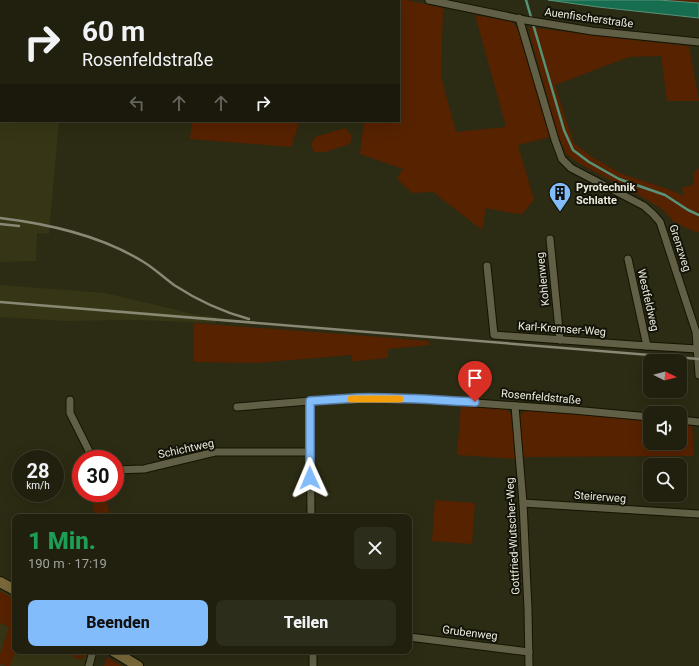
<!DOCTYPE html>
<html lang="de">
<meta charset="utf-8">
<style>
body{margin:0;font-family:Roboto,sans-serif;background:#2d2d1c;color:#f1f3f6;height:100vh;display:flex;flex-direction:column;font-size:15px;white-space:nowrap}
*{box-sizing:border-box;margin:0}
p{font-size:13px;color:#a2a39e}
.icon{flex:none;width:22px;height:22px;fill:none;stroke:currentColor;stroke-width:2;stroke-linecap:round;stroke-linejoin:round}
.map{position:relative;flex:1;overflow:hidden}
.details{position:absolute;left:12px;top:514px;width:400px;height:140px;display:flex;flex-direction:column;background:#21200e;border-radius:8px;box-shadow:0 4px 16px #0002,0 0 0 1px #3e3e2e}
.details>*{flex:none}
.banner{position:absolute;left:0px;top:0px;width:400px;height:122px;box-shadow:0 4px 16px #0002,0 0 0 1px #3e3e2e;background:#21200e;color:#f1f3f6;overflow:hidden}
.needle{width:26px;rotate:96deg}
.controls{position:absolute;left:643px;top:354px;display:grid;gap:8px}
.controls a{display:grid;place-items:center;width:44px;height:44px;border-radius:8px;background:#21200e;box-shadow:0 4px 16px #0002,0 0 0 1px #3e3e2e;font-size:20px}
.speed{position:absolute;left:12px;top:450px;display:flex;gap:8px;font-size:20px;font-weight:700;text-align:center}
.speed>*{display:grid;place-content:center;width:52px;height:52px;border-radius:50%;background:#21200e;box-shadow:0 4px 16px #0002,0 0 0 1px #3e3e2e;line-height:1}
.speed small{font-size:10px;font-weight:400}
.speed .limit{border:6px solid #d22;background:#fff;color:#111}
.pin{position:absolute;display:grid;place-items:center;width:34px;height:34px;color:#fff;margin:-41px -17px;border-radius:50% 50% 50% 0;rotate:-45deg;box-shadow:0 0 4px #0007}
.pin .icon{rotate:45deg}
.me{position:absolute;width:44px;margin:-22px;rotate:359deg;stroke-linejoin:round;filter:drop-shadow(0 0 3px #0008)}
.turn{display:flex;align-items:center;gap:14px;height:84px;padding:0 16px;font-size:18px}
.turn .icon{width:52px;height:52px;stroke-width:2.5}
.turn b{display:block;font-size:28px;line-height:34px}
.lanes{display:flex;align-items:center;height:38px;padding:0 16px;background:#0003;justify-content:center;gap:20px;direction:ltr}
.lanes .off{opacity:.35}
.round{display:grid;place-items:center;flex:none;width:42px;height:42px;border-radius:8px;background:#2d2d1c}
.summary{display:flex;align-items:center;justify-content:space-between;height:68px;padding:0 16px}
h1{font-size:24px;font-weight:800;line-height:30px;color:#1e9e55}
.primary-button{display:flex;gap:8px;margin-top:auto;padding:8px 16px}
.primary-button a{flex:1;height:46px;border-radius:8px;background:#83bcfa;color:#111;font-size:16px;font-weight:800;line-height:46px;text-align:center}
.primary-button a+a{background:#2d2d1c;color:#f1f3f6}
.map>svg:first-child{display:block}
.built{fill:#363515}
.green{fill:#572200}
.water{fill:#176d4f;stroke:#579379}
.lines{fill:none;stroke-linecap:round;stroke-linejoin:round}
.stream{stroke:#579379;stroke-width:2.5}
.street-casing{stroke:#151400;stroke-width:9}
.secondary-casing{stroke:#151400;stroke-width:12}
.street{stroke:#616046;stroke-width:7}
.secondary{stroke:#79693a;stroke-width:10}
.rail{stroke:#898874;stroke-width:2.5}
.route-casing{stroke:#557aa2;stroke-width:10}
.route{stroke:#83bcfa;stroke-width:7}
.slow{stroke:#f59e0b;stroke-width:7}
.labels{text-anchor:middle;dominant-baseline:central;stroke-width:4;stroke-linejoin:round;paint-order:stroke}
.street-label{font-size:11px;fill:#ebebdc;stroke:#131309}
.poi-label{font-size:11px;font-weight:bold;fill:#ebebdc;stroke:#131309;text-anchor:start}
</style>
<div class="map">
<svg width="699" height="666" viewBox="0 0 699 666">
<rect width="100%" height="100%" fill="#2c2b13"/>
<!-- built -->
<g class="built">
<polygon points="0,8 1,9 1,121 59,121 49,234 37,233 36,261 0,262"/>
<polygon points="0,285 105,293 173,309 195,315 216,317 216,323 133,320 65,321 0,317"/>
<polygon points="0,589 15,597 15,651 93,651 89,666 0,666"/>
</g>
<!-- green -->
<g class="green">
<rect x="33" y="0" width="123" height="1"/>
<polygon points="210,0 338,0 338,1 209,1"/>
<polygon points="398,0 406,0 443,8 441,77 456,132 506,127 475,15 512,22 518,29 550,137 518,145 534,200 522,214 511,213 486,208 482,230 433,192 412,193 397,179 403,169 360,154 364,121 399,121 399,1 397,1"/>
<polygon points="659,0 699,0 699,3"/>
<polygon points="529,27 624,39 689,46 699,101 667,101 661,56 629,57 555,85 565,117 574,143 592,157 622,174 668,189 684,196 682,188 694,184 693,173 699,168 699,232 696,232 675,223 662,209 637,194 580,164 566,154 557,132 531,39"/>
<polygon points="192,121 300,121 291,147 190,139"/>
<polygon points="345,128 352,136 350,144 325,152 314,152 311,145 315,137"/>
<polygon points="193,323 368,336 429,341 429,345 388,349 388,358 357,361 352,361 352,355 256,363 194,362"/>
<polygon points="461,404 505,408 511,414 516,459 457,455"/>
<polygon points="526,410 650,421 650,443 680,443 680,423 692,424 694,456 523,457 520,415"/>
<polygon points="92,493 106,493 110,517 95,517"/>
<polygon points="435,500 475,503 472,544 432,541"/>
<polygon points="0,591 15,599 15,651 16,651 10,666 6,666 0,664 0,654 9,627 0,623"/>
<polygon points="74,651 87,651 87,653 82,659 77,659 72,655"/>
<polygon points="107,657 122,666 104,666"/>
</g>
<!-- water -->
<polygon class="water" points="548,0 659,0 699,3 699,18 598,7"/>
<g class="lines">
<!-- stream -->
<polyline class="stream" points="526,0 564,130 573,150 589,162 619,179 665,195 688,210 699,215"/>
<!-- street casing -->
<g class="street-casing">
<g id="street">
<polyline points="429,0 525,20 592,31 699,42"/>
<polyline points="519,18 555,140 562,159 571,168 644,206 653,214 660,222 696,332 699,375"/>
<polyline points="550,239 560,340"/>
<polyline points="628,259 647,346"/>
<polyline points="487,266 494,335 647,346 698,349"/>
<polyline points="70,400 70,413 93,459"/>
<polyline points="310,401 311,517"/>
<polyline points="515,406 523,503 528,609 529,666"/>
<polyline points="237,407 310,401 357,398 420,399 573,410 650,417"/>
<polyline points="680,420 699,422"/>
<polyline points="115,470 144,469 215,452 310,452"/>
<polyline points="523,503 699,514"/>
<polyline points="409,637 529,652"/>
<polyline points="313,651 313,666"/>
<polyline points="89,666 93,651"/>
</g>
</g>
<!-- secondary casing -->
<g class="secondary-casing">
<g id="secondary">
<polyline points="0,582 15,590"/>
<polyline points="113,651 138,666"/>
</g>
</g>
<!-- street -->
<use href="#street" class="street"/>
<!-- secondary -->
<use href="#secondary" class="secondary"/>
<!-- rail -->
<g class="rail">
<path d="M0 218C49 224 99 235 142 261 154 268 163 277 174 285 197 300 223 312 249 319"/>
<polyline points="0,224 19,226"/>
<polyline points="0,302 699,359"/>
</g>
</g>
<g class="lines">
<!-- route casing -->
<g class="route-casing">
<path id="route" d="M310 478V401C325 400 341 399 357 398 396 397 435 400 475 402"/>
</g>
<!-- route -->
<use href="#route" class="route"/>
<!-- slow -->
<polyline class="slow" points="351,399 400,399"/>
</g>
<!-- icons -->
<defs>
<g id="building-pin" transform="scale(1.15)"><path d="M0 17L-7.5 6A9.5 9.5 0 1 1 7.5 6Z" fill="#83bcfa" stroke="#131309"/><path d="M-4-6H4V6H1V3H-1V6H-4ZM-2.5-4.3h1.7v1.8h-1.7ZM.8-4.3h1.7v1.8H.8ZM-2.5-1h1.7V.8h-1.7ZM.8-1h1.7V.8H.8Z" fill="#111"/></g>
</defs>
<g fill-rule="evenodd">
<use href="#building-pin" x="560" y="193"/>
</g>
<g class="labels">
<!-- street labels -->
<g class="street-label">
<text transform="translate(589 18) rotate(8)">Auenfischerstraße</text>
<text transform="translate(680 248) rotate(72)">Grenzweg</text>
<text transform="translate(543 279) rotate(-96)">Kohlenweg</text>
<text transform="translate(648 300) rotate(77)">Westfeldweg</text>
<text transform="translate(562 329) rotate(4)">Karl-Kremser-Weg</text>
<text transform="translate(541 397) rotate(5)">Rosenfeldstraße</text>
<text transform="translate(186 449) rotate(-12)">Schichtweg</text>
<text transform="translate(600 497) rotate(4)">Steirerweg</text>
<text transform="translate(513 536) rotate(-93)">Gottfried-Wutscher-Weg</text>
<text transform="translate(470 633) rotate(7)">Grubenweg</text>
</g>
<!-- poi labels -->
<g class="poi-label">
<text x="576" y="187">Pyrotechnik<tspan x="576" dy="13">Schlatte</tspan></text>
</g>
</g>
</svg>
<div class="controls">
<a><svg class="needle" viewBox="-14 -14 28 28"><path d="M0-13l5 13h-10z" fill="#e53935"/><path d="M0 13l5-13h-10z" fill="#a2a39e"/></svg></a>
<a><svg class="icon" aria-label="sound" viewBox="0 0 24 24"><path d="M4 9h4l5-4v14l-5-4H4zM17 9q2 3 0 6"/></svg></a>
<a><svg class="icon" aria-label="search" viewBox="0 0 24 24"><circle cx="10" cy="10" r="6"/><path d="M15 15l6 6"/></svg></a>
</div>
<div class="speed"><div>28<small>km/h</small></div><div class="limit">30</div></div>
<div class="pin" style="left:475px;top:402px;background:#d93025"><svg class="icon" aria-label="arrive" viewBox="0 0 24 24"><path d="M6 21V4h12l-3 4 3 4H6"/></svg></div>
<svg class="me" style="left:310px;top:478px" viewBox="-20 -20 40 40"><path d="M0-17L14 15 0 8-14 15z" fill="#83bcfa" stroke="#fff" stroke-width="4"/></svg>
<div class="banner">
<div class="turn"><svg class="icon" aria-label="right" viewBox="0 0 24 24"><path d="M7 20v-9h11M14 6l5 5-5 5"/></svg><div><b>60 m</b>Rosenfeldstraße</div></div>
<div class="lanes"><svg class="icon off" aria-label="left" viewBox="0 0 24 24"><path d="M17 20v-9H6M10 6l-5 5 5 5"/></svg><svg class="icon off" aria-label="ahead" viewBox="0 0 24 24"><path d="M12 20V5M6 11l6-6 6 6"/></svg><svg class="icon off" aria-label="ahead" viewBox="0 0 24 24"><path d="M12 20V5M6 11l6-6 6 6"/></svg><svg class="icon" aria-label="right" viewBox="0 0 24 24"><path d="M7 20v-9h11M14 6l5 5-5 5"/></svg></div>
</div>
<section class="details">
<div class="summary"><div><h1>1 Min.</h1><p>190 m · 17:19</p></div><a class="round"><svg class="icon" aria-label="close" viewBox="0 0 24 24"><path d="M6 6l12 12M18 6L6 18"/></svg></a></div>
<div class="primary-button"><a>Beenden</a><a>Teilen</a></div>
</section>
</div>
